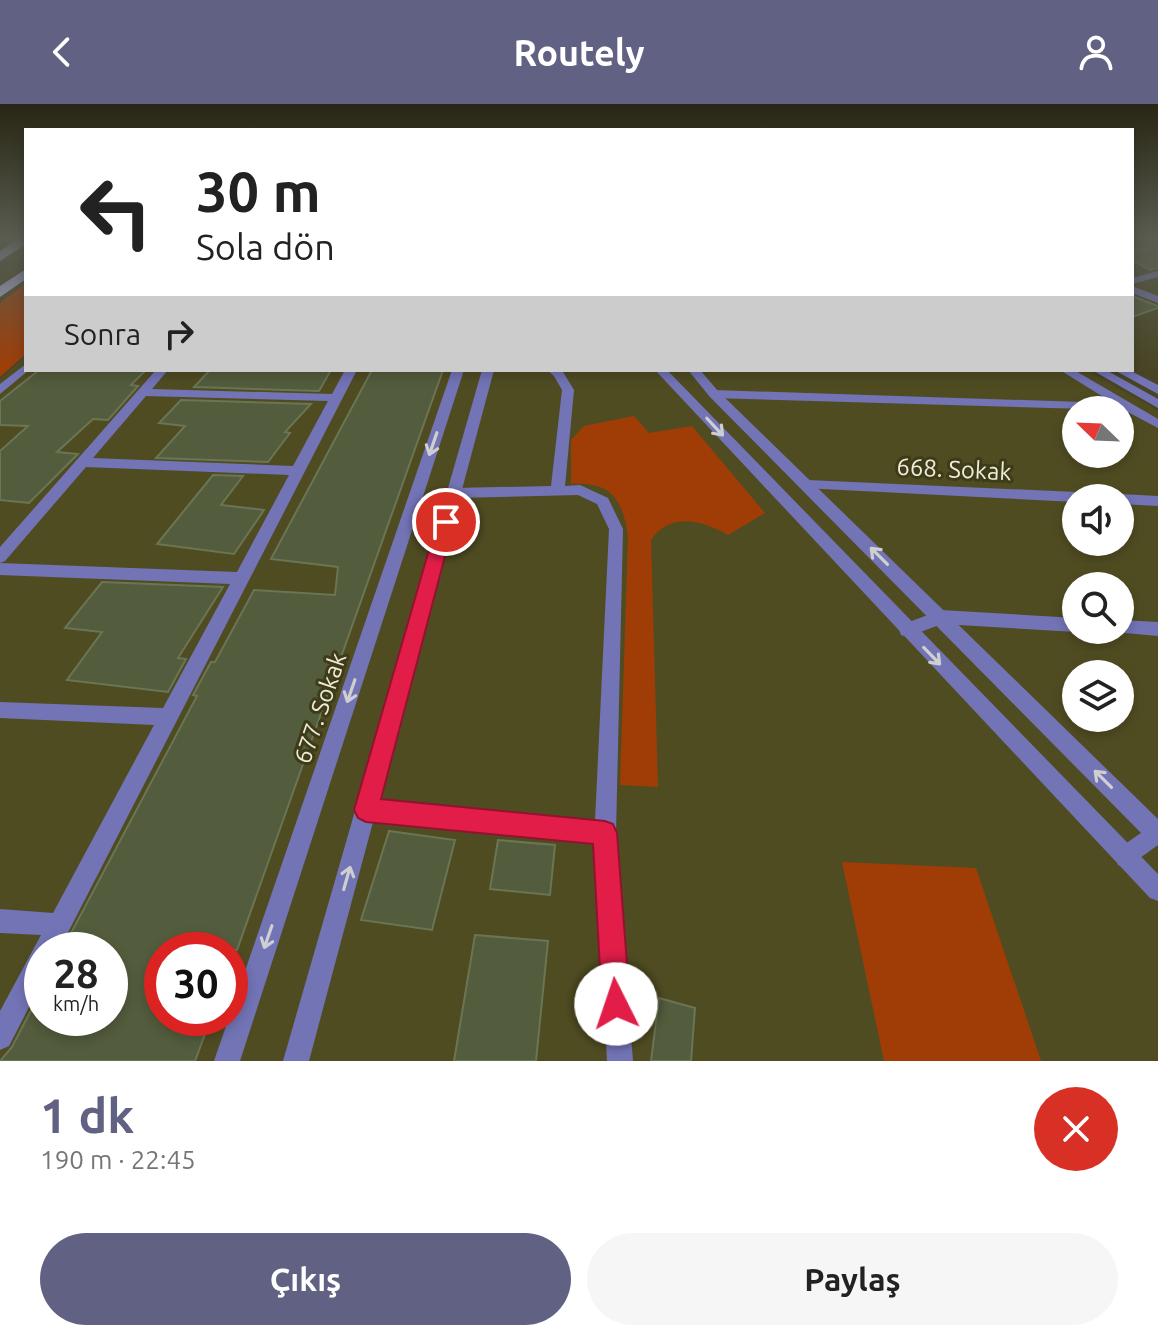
<!DOCTYPE html>
<html lang="tr">
<meta charset="utf-8">
<style>
body{margin:0;font-family:Ubuntu,sans-serif;background:#f6f6f6;color:#222;height:100vh;display:flex;flex-direction:column;font-size:30px;white-space:nowrap}
*{box-sizing:border-box;margin:0}
p{font-size:26px;color:#767676}
.icon{flex:none;width:44px;height:44px;fill:none;stroke:currentColor;stroke-width:2;stroke-linecap:round;stroke-linejoin:round}
.map{position:relative;height:957px;overflow:hidden}
.sheet{display:flex;flex-direction:column;background:#fff;flex:1}
.sheet>*{flex:none}
.banner{position:absolute;left:24px;top:24px;width:1110px;height:244px;border-radius:0px;box-shadow:0 4px 12px #0003;background:#fff;color:#222;overflow:hidden}
.needle{width:52px;rotate:293deg}
.tools{position:absolute;left:1062px;top:292px;display:grid;gap:16px}
.tools a{display:grid;place-items:center;width:72px;height:72px;border-radius:50%;background:#fff;box-shadow:0 4px 12px #0003;font-size:40px}
.speed{position:absolute;left:24px;top:828px;display:flex;gap:16px;font-size:40px;font-weight:700;text-align:center}
.speed>*{display:grid;place-content:center;width:104px;height:104px;border-radius:50%;background:#fff;box-shadow:0 4px 12px #0003;line-height:1}
.speed small{font-size:20px;font-weight:400}
.speed .limit{border:12px solid #d22;background:#fff;color:#111}
.pin{position:absolute;display:grid;place-items:center;width:68px;height:68px;color:#fff;margin:-34px;border:4px solid #fff;border-radius:50%;box-shadow:0 2px 8px #0007}
.me{position:absolute;width:88px;margin:-44px;rotate:356deg;stroke-linejoin:round;filter:drop-shadow(0 0 6px #0008)}
.turn{display:flex;align-items:center;gap:28px;height:168px;padding:0 40px;font-size:36px}
.turn .icon{width:104px;height:104px;stroke-width:2.5}
.turn b{display:block;font-size:56px;line-height:68px}
.then{display:flex;align-items:center;height:76px;padding:0 40px;background:#0003;gap:16px;font-size:30px}
.round{display:grid;place-items:center;flex:none;width:84px;height:84px;border-radius:42px;background:#f6f6f6}
.overview{display:flex;align-items:center;justify-content:space-between;height:136px;padding:0 40px}
h1{font-size:48px;font-weight:700;line-height:60px;color:#616184}
.button{display:flex;gap:16px;margin-top:auto;padding:16px 40px}
.button a{flex:1;height:92px;border-radius:48px;background:#616184;color:#fff;font-size:32px;font-weight:700;line-height:92px;text-align:center}
.button a+a{background:#f6f6f6;color:#222}
header{display:flex;justify-content:space-between;align-items:center;height:104px;padding:0 40px;background:#616184;color:#fff;font-size:36px;font-weight:700}
.map>svg:first-child{display:block}
.built{fill:#504c22;fill-rule:evenodd}
.green{fill:#a03d07}
.building{fill:#535d3d;stroke:#6a7554;stroke-width:2}
.lines{fill:none;stroke-linecap:round;stroke-linejoin:round}
.minor{fill:#7374b6;fill-rule:evenodd}
.tertiary{fill:#7374b6;fill-rule:evenodd}
.trunk{fill:#b4b6ee;fill-rule:evenodd}
.oneway{stroke:#cfced0}
.route{fill:#e11d48;stroke:#92132f;stroke-width:2}
.labels{text-anchor:middle;dominant-baseline:central;stroke-width:6;stroke-linejoin:round;paint-order:stroke}
.street-label{font-size:24px;fill:#eeecd9;stroke:#3e3b19}
</style>
<header><svg class="icon" aria-label="back" viewBox="0 0 24 24"><path d="M15 5l-7 7 7 7"/></svg>Routely<svg class="icon" aria-label="person" viewBox="0 0 24 24"><circle cx="12" cy="8" r="4"/><path d="M4 21q1-7 8-7t8 7"/></svg></header>
<div class="map">
<svg width="1158" height="957" viewBox="0 0 1158 957">
<rect width="100%" height="100%" fill="#494524"/>
<!-- built -->
<path class="built" d="M26 252V266H1086L1158 307V957H0V275ZM1076 306H1120V350H1076ZM1076 394H1120V438H1076ZM1076 482H1120V526H1076ZM1076 570H1120V614H1076ZM42 846H110V914H42ZM162 846H230V914H162Z"/>
<!-- green -->
<g class="green">
<polygon points="26,179 26,250 0,273 0,199"/>
<path d="M634 312 649 329 692 322 765 409 728 431C702 416 670 408 651 436L658 683 620 681 628 433C623 395 611 377 571 380V336L584 322Z"/>
<polygon points="842,758 976,764 1041,957 884,957"/>
</g>
<!-- building -->
<g class="building">
<polygon points="1158,143 1158,164 1150,166 1132,156 1132,146"/>
<polygon points="1132,192 1158,202 1158,204 1132,213"/>
<polygon points="39,266 146,266 131,281 138,282 108,316 93,315 57,348 78,350 29,399 0,396 0,347 28,322 0,321 0,297"/>
<polygon points="210,266 331,266 319,287 194,283"/>
<polygon points="372,266 443,266 237,846 162,846 162,914 211,914 195,957 0,957 12,943 42,885 42,914 110,914 110,846 62,846 197,592 193,591 211,558 215,558 254,486 335,491 338,463 271,455"/>
<polygon points="181,296 311,300 285,328 290,329 268,358 156,354 185,322 159,319"/>
<polygon points="213,371 243,372 221,401 264,406 234,450 157,440"/>
<polygon points="102,478 223,483 178,554 186,555 168,588 67,576 102,528 65,524"/>
<polygon points="389,727 455,736 432,826 361,816"/>
<polygon points="498,736 555,741 550,791 490,785"/>
<polygon points="475,831 548,837 536,957 454,957"/>
<polygon points="659,894 695,904 691,957 651,957"/>
</g>
<g class="lines">
<!-- minor -->
<g class="minor">
<polygon points="1158,167 1158,173 1132,180 1132,174"/>
<polygon points="1132,182 1158,192 1158,199 1132,189"/>
<polygon points="26,260 26,266 29,266 0,290 0,280"/>
<path d="M156 266H168L152 285 332 290 345 266H357L59 846H42V878L9 942 0 946V907L41 831 0 829V805L53 809 154 621 0 614V598L163 604 230 480 0 471V459L237 468 289 371 86 363 5 457 0 459V443ZM146 292 328 297 293 362 93 354Z"/>
<polygon points="547,266 563,268 574,286 565,382 580,381 608,394 623,425 616,729 633,957 607,957 595,739 366,716 359,713 356,706 359,699 366,696 595,717 609,425 597,400 578,391 454,394 447,389 454,384 551,382 562,286 554,272"/>
<polygon points="1060,266 1074,266 1158,315 1158,324 1126,307 1120,306 714,294 708,290 714,286 1113,299"/>
<polygon points="808,376 1099,389 1106,394 1076,394 1076,398 803,384 801,381"/>
<polygon points="1120,390 1158,392 1158,402 1120,400 1120,394 1113,394"/>
<polygon points="941,506 1076,514 1076,526 1081,526 1076,528 942,520 907,533 901,531 899,526 901,521"/>
<polygon points="1120,516 1158,518 1158,532 1114,528 1113,526 1120,526"/>
<polygon points="1158,717 1158,741 1126,764 1118,761 1115,753 1118,745"/>
</g>
<!-- tertiary -->
<g class="tertiary">
<polygon points="452,266 464,266 240,957 214,957"/>
<polygon points="482,266 494,266 309,957 283,957"/>
<polygon points="655,266 667,266 1158,770 1158,797 1150,794"/>
<polygon points="688,266 700,266 718,287 1158,715 1158,741 1150,738 710,293"/>
<polygon points="1092,266 1106,266 1158,295 1158,304"/>
<polygon points="1114,266 1129,266 1158,281 1158,290"/>
</g>
<!-- trunk -->
<g class="trunk">
<polygon points="20,133 26,133 26,140 0,157 0,147"/>
<polygon points="26,165 26,175 0,193 0,182"/>
</g>
</g>
<!-- one-way arrows -->
<defs><path id="oneway-shaft" d="M-6 0H5M1.5-3L5.5 0L1.5 3" fill="none" stroke-width="1.6" stroke-linecap="round" stroke-linejoin="round" transform="scale(2)"/></defs>
<g class="oneway">
<use href="#oneway-shaft" transform="translate(715 323) rotate(47)"/>
<use href="#oneway-shaft" transform="translate(433 340) rotate(109)"/>
<use href="#oneway-shaft" transform="translate(879 452) rotate(-135)"/>
<use href="#oneway-shaft" transform="translate(932 552) rotate(46)"/>
<use href="#oneway-shaft" transform="translate(351 587) rotate(109)"/>
<use href="#oneway-shaft" transform="translate(1103 675) rotate(-135)"/>
<use href="#oneway-shaft" transform="translate(347 774) rotate(-74)"/>
<use href="#oneway-shaft" transform="translate(268 833) rotate(109)"/>
</g>
<!-- sky -->
<linearGradient id="sky" x2="0" y2="1"><stop stop-color="#282614"/><stop offset="0.5" stop-color="#595c50"/><stop offset="1" stop-color="#595c50" stop-opacity="0"/></linearGradient>
<rect width="1158" height="267" fill="url(#sky)"/>
<!-- route -->
<polygon class="route" points="446,412 454,418 381,695 605,717 613,720 617,729 630,900 626,910 616,914 606,910 602,900 593,740 366,718 358,714 354,706 437,418"/>
<g class="labels">
<!-- street labels -->
<g class="street-label">
<text transform="translate(954 365) rotate(3)">668. Sokak</text>
<text transform="translate(320 604) rotate(-71)">677. Sokak</text>
</g>
</g>
</svg>
<div class="tools">
<a><svg class="needle" viewBox="-14 -14 28 28"><path d="M0-13l5 13h-10z" fill="#e53935"/><path d="M0 13l5-13h-10z" fill="#767676"/></svg></a>
<a><svg class="icon" aria-label="sound" viewBox="0 0 24 24"><path d="M4 9h4l5-4v14l-5-4H4zM17 9q2 3 0 6"/></svg></a>
<a><svg class="icon" aria-label="search" viewBox="0 0 24 24"><circle cx="10" cy="10" r="6"/><path d="M15 15l6 6"/></svg></a>
<a><svg class="icon" aria-label="layers" viewBox="0 0 24 24"><path d="M12 4l9 5-9 5-9-5zM3 14l9 5 9-5"/></svg></a>
</div>
<div class="speed"><div>28<small>km/h</small></div><div class="limit">30</div></div>
<div class="pin" style="left:446px;top:418px;background:#d93025"><svg class="icon" aria-label="arrive" viewBox="0 0 24 24"><path d="M6 21V4h12l-3 4 3 4H6"/></svg></div>
<svg class="me" style="left:616px;top:900px" viewBox="-20 -20 40 40"><circle r="19" fill="#fff"/><path d="M0-13L10 11 0 6-10 11z" fill="#e11d48"/></svg>
<div class="banner">
<div class="turn"><svg class="icon" aria-label="left" viewBox="0 0 24 24"><path d="M17 20v-9H6M10 6l-5 5 5 5"/></svg><div><b>30 m</b>Sola dön</div></div>
<div class="then">Sonra<svg class="icon" aria-label="right" viewBox="0 0 24 24"><path d="M7 20v-9h11M14 6l5 5-5 5"/></svg></div>
</div>
</div>
<section class="sheet">
<div class="overview"><div><h1>1 dk</h1><p>190 m · 22:45</p></div><a class="round" style="background:#d93025;color:#fff"><svg class="icon" aria-label="close" viewBox="0 0 24 24"><path d="M6 6l12 12M18 6L6 18"/></svg></a></div>
<div class="button"><a>Çıkış</a><a>Paylaş</a></div>
</section>
